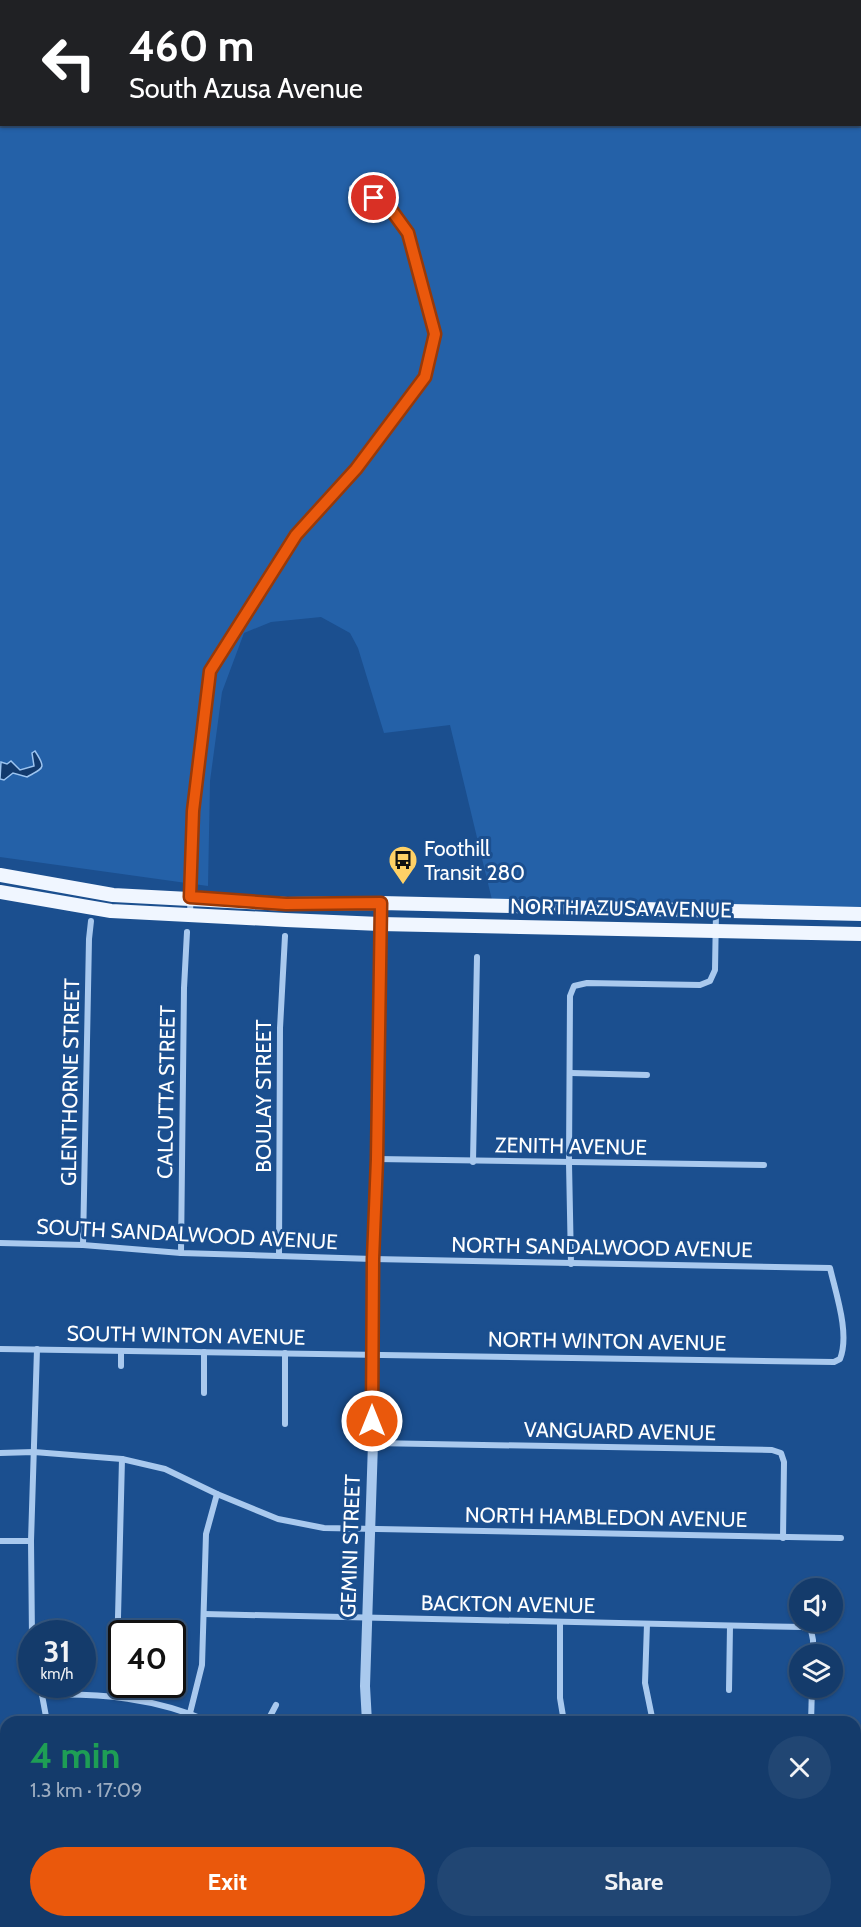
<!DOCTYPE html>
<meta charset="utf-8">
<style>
body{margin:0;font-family:Cabin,sans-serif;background:#214673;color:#f1f3f6;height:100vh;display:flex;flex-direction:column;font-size:22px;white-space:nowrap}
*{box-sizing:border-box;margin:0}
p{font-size:20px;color:#9dadc1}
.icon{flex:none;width:33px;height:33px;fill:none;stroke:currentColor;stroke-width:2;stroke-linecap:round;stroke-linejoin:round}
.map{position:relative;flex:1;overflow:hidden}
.side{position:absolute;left:0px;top:1716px;width:861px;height:212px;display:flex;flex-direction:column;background:#143b6b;border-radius:18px 18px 0 0;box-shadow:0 2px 4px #0004,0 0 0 2px #33557e}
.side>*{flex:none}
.guide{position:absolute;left:0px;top:0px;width:861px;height:126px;box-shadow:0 2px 4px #0004,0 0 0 2px #33557e;background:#202124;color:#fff;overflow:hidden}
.buttons{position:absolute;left:789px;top:1578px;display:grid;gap:12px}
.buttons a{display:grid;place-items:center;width:54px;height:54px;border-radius:50%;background:#143b6b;box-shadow:0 2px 4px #0004,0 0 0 2px #33557e;font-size:30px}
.speed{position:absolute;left:18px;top:1620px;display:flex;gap:12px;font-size:30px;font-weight:700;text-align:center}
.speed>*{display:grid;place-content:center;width:78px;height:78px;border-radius:50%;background:#143b6b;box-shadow:0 2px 4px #0004,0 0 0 2px #33557e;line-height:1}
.speed small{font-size:15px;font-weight:400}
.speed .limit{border:3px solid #111;border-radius:9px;background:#fff;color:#111}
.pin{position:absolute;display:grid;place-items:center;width:51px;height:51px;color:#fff;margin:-26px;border:3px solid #fff;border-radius:50%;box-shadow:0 2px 6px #0007}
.me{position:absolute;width:66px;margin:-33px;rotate:0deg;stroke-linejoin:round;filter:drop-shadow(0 0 4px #0008)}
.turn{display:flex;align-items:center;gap:21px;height:126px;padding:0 30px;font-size:27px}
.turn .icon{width:78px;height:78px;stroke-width:2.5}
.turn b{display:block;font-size:42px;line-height:51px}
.round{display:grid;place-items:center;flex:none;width:63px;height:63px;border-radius:32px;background:#214673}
.head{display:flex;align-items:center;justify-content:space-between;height:102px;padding:0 30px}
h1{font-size:36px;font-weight:700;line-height:45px;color:#1e9e55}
.primary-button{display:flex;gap:12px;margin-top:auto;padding:12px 30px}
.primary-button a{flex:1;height:69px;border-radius:36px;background:#ea580c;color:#fff;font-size:24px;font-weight:700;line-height:69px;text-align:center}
.primary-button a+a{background:#214673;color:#f1f3f6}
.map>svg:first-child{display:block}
.green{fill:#2461a8}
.water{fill:#123a6d;stroke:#9cc4f0;stroke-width:1.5}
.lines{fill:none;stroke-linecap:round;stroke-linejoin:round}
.minor{stroke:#a9c9ee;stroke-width:6}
.tertiary{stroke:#a9c9ee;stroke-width:10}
.primary{stroke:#f0f6ff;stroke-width:14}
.route-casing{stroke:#983908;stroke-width:15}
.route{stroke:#ea580c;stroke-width:10}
.labels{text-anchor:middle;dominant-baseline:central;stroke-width:6;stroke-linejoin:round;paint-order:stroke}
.poi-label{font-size:21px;fill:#fff;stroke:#1b4f8f;text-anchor:start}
.street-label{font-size:21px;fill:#fff;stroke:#1b4f8f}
</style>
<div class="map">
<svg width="861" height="1927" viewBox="0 0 861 1927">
<rect width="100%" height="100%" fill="#1b4f8f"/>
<!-- green -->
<polygon class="green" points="0,0 278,1 2,2 2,124 860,124 860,2 287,0 861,0 861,910 492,900 450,725 384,733 358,648 350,633 321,617 271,622 244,633 222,692 210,781 208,886 0,857"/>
<!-- water -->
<path class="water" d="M35 751C47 769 43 768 27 777L13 773 4 780 0 779 1 762 7 764 11 761 20 770 34 766 32 753Z"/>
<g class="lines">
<!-- minor -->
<g class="minor">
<polyline points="190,915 193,811 210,671 296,535 356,469 425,377 435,334 408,233 387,204 352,188"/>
<polyline points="571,1073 647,1075"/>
<polyline points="377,1159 764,1165"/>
<polyline points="473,1162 477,957"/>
<path d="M0 1243 83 1245 181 1253 373 1259 830 1268C836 1294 850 1334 840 1359L834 1362 0 1349"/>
<polyline points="83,1245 89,939 91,921"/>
<polyline points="181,1253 184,988 187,932"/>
<polyline points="279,1255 280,1028 285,936"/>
<polyline points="571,1264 569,1163 570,996 574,986 587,983 700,985 710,981 715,970 716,912"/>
<polyline points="121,1352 121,1366"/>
<polyline points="204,1352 204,1393"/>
<polyline points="285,1353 285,1424"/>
<polyline points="373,1443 772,1450 781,1453 784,1462 783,1538"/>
<polyline points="0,1453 34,1452 122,1459 165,1469 217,1494 278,1519 324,1528 841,1538"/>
<polyline points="0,1541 31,1541"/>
<polyline points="204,1614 802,1627 811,1630 813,1640 813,1654"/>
<polyline points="560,1623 560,1698 564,1722"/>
<polyline points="647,1624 645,1683 653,1722"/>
<polyline points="32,1638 31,1541 37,1349"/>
<polyline points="40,1684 47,1722"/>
<polyline points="729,1690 730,1626"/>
<path d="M42 1695C100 1693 156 1698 210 1722"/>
<polyline points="116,1696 122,1459"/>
<polyline points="190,1713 202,1665 206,1534 217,1494"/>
<polyline points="267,1722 276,1705"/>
<polyline points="811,1722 812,1688"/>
<polyline points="0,1791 6,1790"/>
<polyline points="855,1840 861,1846"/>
<polyline points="0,1896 6,1895"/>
<polyline points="70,1922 70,1927"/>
<polyline points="178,1922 186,1927"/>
<polyline points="316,1922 320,1927"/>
<polyline points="421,1922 423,1927"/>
<polyline points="613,1922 615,1927"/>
<polyline points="708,1922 712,1927"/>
<polyline points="822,1922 827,1927"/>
<polyline points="157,1927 161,1922"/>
<polyline points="387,1927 400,1922"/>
<polyline points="528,1927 539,1922"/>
</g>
<!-- tertiary -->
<polyline class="tertiary" points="367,1722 365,1686 373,1443 373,1259 377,1159 381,903"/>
<!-- primary -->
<g class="primary">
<polyline points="0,875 113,895 287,904 381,903 861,914"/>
<polyline points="0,892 111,911 286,920 380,924 861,934"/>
</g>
</g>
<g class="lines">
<!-- route casing -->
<g class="route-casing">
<polyline id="route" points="372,1421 373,1259 377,1159 381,903 286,904 190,897 193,811 210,671 296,535 356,469 425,377 435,334 408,233 387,204 374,198"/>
</g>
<!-- route -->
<use href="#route" class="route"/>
</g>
<!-- icons -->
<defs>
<g id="bus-pin" transform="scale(1.5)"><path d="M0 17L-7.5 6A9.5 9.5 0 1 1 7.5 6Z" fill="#ffd166" stroke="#1b4f8f"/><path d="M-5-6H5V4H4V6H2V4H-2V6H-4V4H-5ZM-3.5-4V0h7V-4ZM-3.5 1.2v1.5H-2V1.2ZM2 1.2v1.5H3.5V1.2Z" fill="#111"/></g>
</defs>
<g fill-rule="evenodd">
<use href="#bus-pin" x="403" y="860"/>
</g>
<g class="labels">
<!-- poi labels -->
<g class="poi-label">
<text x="424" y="848">Foothill<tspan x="424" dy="24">Transit 280</tspan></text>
</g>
<!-- street labels -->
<g class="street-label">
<text transform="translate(621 908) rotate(1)">NORTH AZUSA AVENUE</text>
<text transform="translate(70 1082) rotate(-89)">GLENTHORNE STREET</text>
<text transform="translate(166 1092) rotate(-89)">CALCUTTA STREET</text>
<text transform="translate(263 1096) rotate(-90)">BOULAY STREET</text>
<text transform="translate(571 1146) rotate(1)">ZENITH AVENUE</text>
<text transform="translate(187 1234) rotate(3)">SOUTH SANDALWOOD AVENUE</text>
<text transform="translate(602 1247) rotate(1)">NORTH SANDALWOOD AVENUE</text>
<text transform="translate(186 1335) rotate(1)">SOUTH WINTON AVENUE</text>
<text transform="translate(607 1341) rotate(1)">NORTH WINTON AVENUE</text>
<text transform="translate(620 1431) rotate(1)">VANGUARD AVENUE</text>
<text transform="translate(606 1517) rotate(1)">NORTH HAMBLEDON AVENUE</text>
<text transform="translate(350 1546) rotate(-88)">GEMINI STREET</text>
<text transform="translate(508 1604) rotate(1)">BACKTON AVENUE</text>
</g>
</g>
</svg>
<div class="buttons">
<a><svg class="icon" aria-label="sound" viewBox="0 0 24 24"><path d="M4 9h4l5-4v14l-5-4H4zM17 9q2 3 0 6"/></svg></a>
<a><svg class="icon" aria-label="layers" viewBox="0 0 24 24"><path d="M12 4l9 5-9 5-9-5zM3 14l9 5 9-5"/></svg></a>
</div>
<div class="speed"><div>31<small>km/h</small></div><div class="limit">40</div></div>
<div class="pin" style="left:374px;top:198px;background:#d93025"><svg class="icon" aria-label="arrive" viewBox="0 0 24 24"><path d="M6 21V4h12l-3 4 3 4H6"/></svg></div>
<svg class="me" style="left:372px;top:1421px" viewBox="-20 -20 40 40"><circle r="17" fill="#ea580c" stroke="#fff" stroke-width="3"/><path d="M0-11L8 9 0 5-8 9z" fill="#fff"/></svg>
<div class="guide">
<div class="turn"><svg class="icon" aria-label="left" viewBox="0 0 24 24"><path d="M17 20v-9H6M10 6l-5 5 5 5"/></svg><div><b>460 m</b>South Azusa Avenue</div></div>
</div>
<section class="side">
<div class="head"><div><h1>4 min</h1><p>1.3 km · 17:09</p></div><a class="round"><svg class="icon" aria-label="close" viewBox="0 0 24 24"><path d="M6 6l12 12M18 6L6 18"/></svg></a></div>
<div class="primary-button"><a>Exit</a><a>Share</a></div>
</section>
</div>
